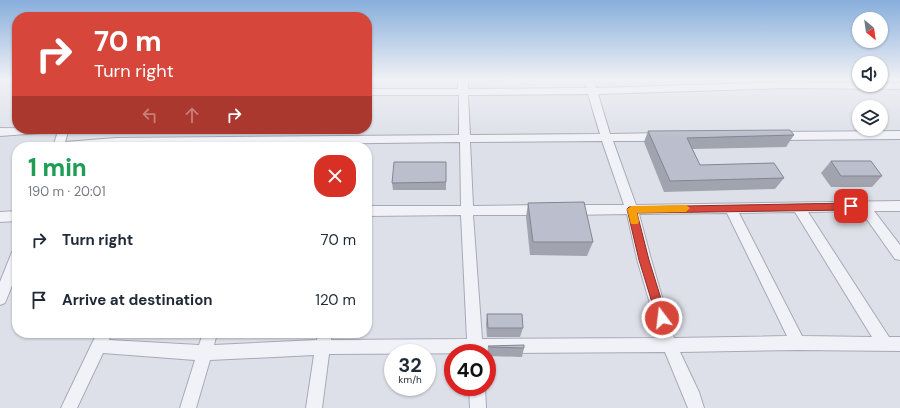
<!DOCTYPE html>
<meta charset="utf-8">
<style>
body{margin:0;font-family:"DM Sans",sans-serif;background:#f6f6f7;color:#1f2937;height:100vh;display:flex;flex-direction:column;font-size:15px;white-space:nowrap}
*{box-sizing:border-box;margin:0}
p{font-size:13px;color:#747a83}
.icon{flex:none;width:22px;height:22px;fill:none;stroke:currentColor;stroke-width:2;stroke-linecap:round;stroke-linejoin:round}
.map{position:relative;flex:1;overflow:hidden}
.side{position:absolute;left:12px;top:142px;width:360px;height:196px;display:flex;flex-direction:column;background:#fff;border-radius:16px;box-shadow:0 1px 3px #0004}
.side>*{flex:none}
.hud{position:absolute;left:12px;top:12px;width:360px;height:122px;border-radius:16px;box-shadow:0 1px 3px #0004;background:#d6463b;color:#fff;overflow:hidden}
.needle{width:26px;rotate:151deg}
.buttons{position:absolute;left:852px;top:12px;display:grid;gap:8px}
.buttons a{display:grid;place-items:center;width:36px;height:36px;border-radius:50%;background:#fff;box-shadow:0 1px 3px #0004;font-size:20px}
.speed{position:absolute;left:384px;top:344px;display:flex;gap:8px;font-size:20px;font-weight:700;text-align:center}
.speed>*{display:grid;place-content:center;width:52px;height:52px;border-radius:50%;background:#fff;box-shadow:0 1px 3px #0004;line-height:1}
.speed small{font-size:10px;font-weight:400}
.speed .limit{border:6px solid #d22;background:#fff;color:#111}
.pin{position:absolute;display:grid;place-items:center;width:34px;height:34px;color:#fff;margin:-17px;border-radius:8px;box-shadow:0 2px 6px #0006}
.me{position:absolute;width:44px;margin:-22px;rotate:345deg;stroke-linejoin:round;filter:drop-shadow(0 0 3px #0008)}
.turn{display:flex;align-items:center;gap:14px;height:84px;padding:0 16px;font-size:18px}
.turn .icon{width:52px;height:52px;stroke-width:2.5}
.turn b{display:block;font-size:28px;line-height:34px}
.lanes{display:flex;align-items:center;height:38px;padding:0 16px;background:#0003;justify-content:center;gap:20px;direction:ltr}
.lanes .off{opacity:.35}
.round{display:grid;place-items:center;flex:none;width:42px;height:42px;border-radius:16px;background:#f6f6f7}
.overview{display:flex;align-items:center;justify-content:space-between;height:68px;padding:0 16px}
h1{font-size:24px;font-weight:800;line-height:30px;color:#1e9e55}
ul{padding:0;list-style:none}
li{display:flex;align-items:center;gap:12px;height:60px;padding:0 16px}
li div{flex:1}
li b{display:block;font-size:15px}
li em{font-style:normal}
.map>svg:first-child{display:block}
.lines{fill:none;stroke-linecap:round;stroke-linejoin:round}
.minor-casing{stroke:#a7a9b7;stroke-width:2}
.minor{fill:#f1f2f7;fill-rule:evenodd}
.wall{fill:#a1a3af}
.building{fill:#bbbecc;stroke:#83858f}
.route{fill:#d6463b;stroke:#8b2e26}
.slow{fill:#f59e0b}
</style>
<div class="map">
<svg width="900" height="408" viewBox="0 0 900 408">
<rect width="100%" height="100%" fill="#dee0e9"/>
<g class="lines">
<!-- minor casing -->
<g class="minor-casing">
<g id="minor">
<path d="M458 80H468V89L587 88 584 80H594L596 88 785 82 859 83V85L900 83V89L785 88 598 94 610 134 661 133 665 134 666 137 665 140 661 141H613L636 205 900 201V211H874L900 245V260L895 259 861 211 808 212 889 337H900V351L798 350 680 352 699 392 704 408H688L665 352 329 354 322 408H306L314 355 210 360 196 408H180L195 360 103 353 77 408H61L97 333H112L109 340 199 345 203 333H217L214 345 317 340 318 333H332L331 340 467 339 461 215 367 216V206H461L460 142 53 147 58 131 54 132 0 136V128L69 129 65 142 116 138 459 135V95H367V89H458ZM588 94 600 134 470 135 468 95ZM602 141 624 205H569L565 207 563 210 565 213 569 215 627 214 637 259 660 338 482 339 473 215H543L547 213 549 210 547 207 543 205 473 206 470 142ZM795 212 872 337 802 336 739 213ZM727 213 787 336 674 338 651 259 639 214Z"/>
<polygon points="900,131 900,139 777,140 773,139 772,136 773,133 777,132"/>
<polygon points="17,211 17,221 0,222 0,212"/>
<polygon points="17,251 17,273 5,303 0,305 0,282 12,252"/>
<polygon points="469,387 485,387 486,408 470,408"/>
</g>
</g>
<!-- minor -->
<use href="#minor" class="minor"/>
</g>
<!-- wall -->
<g class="wall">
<polygon points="648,131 794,135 786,147 692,149 700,165 784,178 775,189 664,192 644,142"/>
<polygon points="831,161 882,176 872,187 831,187 821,173"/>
<polygon points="446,162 446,190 393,190 392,183"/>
<polygon points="528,203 593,242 587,256 530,255 526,217"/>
<polygon points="487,314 523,328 520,337 487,337 486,324"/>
<polygon points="488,346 524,348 522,357 487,356"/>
</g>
<!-- building -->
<g class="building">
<polygon points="790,130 794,135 687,138 700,165 774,163 784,178 670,181 648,131"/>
<polygon points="831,161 871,161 882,176 841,176"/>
<polygon points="394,162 446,162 446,182 392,183"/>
<polygon points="584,202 593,242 533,242 528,203"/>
<polygon points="17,249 17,254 14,255"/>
<polygon points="487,314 522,314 523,328 488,328"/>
<polygon points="524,345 524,348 489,347 488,346"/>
</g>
<!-- sky -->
<linearGradient id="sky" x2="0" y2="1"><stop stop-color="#87aedc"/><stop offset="0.58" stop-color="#f0f1f5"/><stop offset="1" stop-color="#f0f1f5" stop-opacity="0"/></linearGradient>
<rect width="900" height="137" fill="url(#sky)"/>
<!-- route -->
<polygon class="route" points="851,203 855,206 851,210 637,213 649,260 667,318 666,322 662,323 658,322 639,260 627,209 629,207"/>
<!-- slow -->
<polygon class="slow" points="686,205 690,208 686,212 637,213 639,221 638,224 631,224 627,209 632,206"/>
</svg>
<div class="buttons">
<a><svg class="needle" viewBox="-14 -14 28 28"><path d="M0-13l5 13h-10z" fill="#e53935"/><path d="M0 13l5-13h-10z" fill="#747a83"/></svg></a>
<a><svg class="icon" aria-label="sound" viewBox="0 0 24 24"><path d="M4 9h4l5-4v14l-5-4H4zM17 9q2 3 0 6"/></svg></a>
<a><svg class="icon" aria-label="layers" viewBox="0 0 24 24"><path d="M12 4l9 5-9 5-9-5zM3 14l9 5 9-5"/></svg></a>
</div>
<div class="speed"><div>32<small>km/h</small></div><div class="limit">40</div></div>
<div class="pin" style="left:851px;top:206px;background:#d93025"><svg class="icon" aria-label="arrive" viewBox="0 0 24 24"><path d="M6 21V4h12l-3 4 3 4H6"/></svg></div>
<svg class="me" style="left:662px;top:318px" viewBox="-20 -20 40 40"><circle r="17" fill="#d6463b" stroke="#fff" stroke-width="3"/><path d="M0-11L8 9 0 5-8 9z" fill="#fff"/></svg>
<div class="hud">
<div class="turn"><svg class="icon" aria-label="right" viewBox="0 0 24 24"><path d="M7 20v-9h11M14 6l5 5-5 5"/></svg><div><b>70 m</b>Turn right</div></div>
<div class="lanes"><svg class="icon off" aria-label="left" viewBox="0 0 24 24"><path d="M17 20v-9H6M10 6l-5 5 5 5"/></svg><svg class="icon off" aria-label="ahead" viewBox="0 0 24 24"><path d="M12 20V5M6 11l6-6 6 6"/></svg><svg class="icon" aria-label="right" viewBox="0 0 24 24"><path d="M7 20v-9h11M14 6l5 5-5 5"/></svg></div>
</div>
<section class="side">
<div class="overview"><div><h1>1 min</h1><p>190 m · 20:01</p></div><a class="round" style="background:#d93025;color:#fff"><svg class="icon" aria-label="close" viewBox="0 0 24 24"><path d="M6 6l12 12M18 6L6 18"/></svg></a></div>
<ul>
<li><svg class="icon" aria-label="right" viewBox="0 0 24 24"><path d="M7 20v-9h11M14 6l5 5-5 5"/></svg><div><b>Turn right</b></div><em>70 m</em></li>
<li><svg class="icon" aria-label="arrive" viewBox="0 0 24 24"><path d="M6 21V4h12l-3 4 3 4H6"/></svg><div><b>Arrive at destination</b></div><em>120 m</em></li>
</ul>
</section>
</div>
